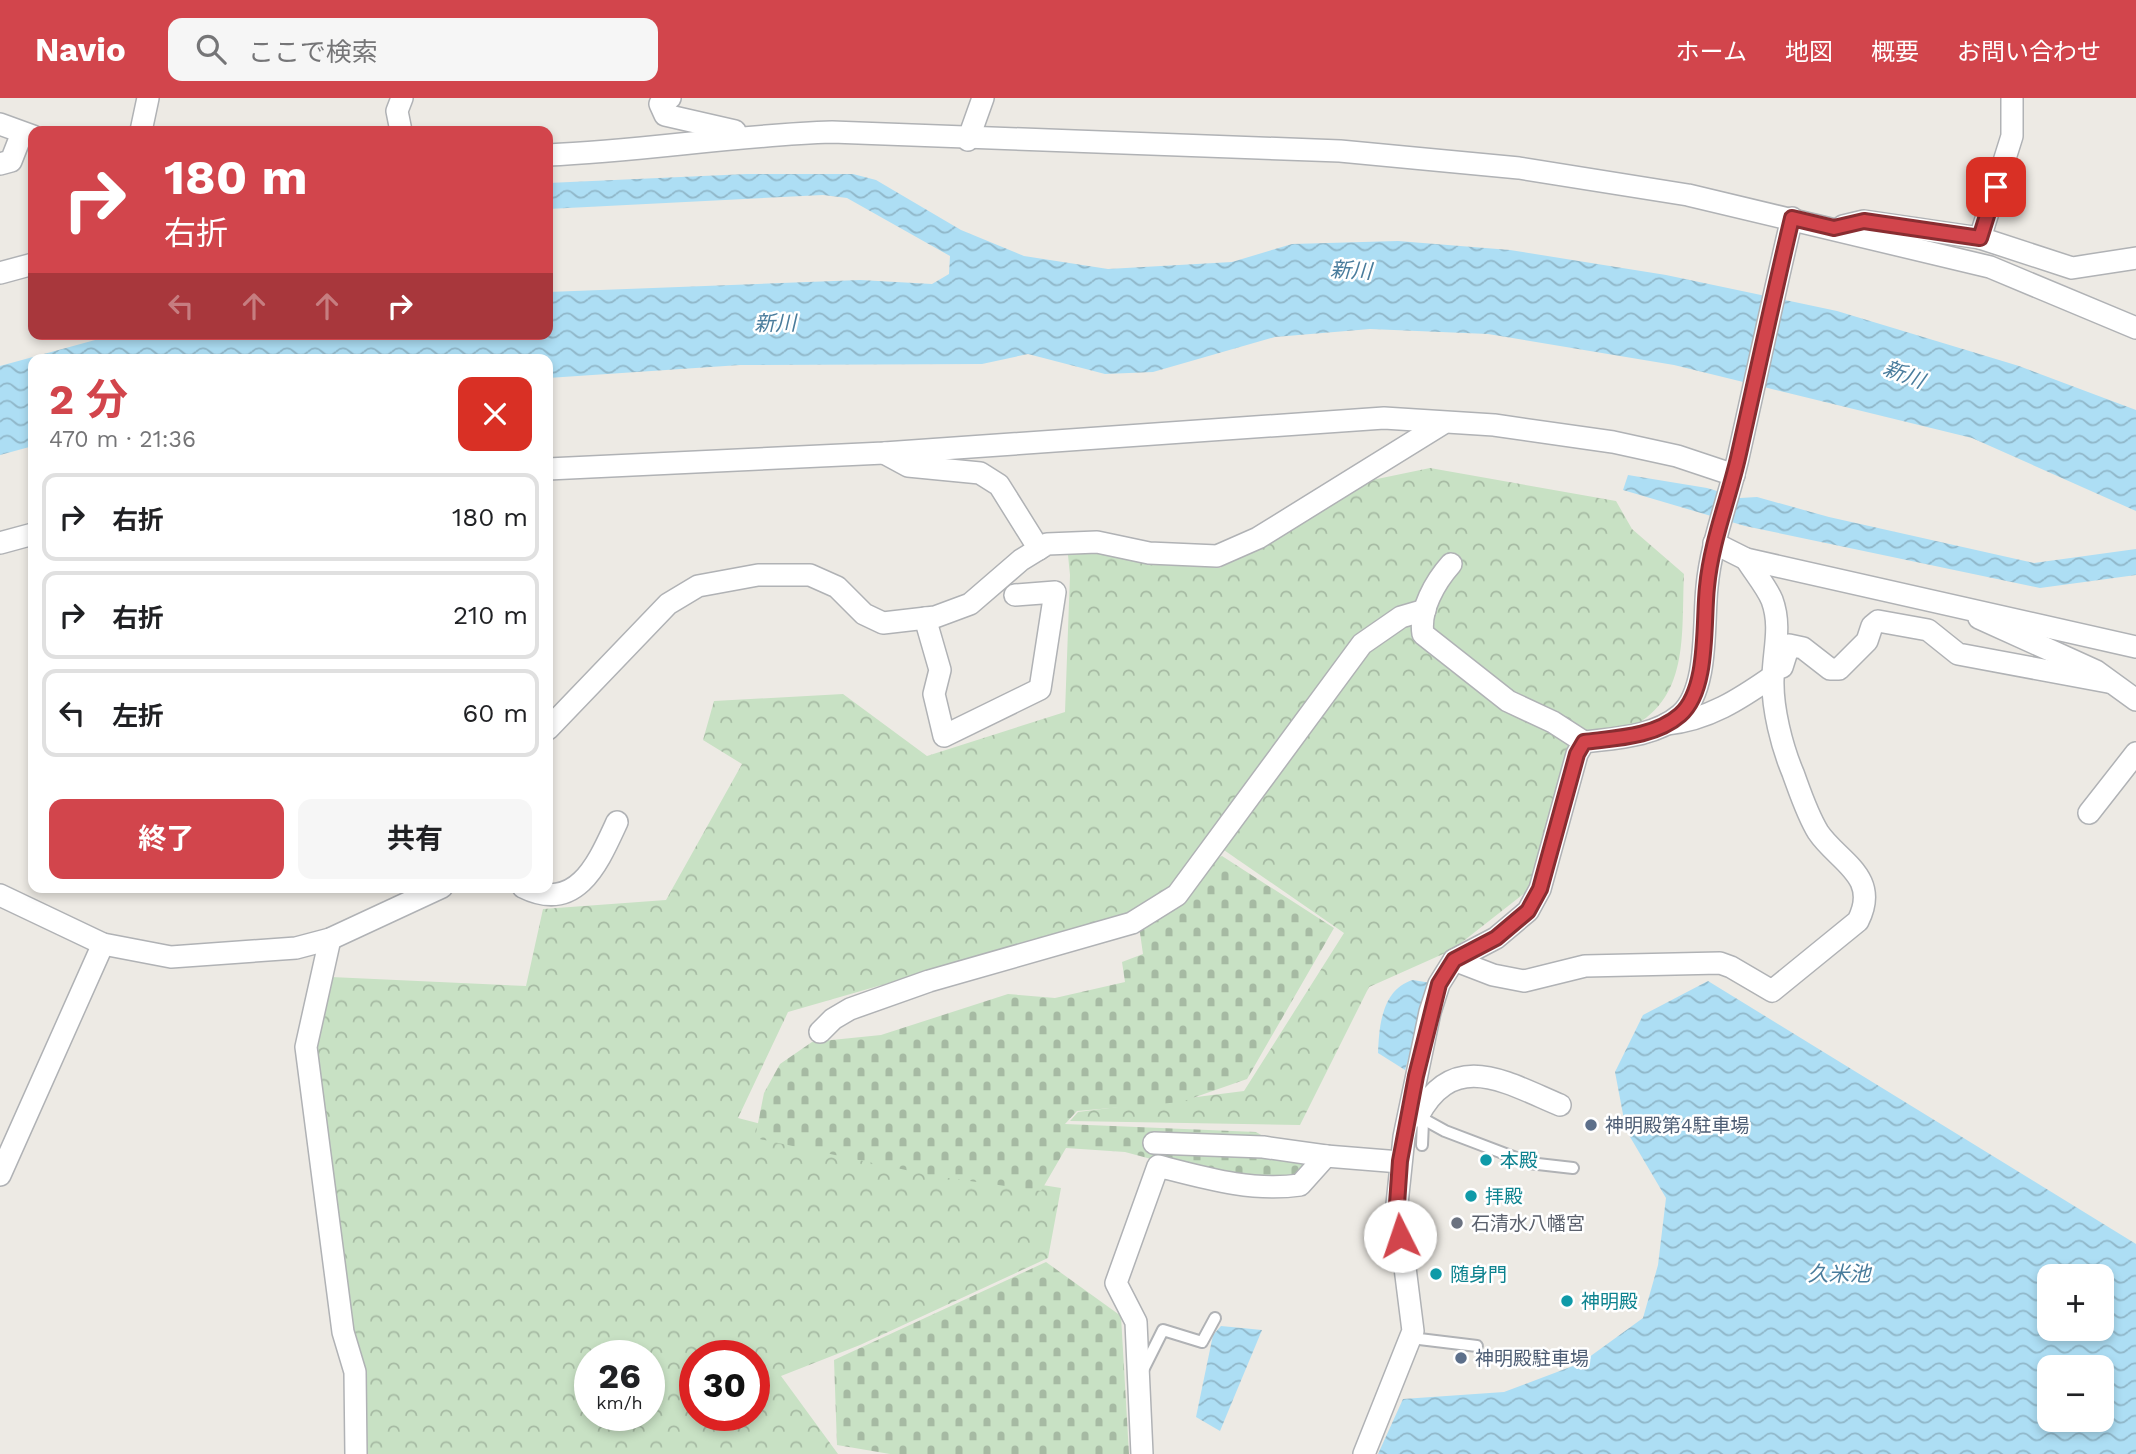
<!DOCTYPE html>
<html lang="ja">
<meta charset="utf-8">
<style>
body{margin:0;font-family:"Work Sans","Noto Sans JP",sans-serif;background:#f6f6f6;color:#202124;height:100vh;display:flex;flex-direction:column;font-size:26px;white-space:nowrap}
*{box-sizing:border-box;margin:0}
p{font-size:23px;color:#757577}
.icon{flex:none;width:38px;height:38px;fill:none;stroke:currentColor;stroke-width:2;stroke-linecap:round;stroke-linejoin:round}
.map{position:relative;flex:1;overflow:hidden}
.sheet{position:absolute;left:28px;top:256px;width:525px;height:539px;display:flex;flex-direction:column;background:#fff;border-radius:14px;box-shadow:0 4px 10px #0003}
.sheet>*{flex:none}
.banner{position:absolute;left:28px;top:28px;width:525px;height:214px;border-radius:14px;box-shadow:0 4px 10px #0003;background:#d2454c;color:#fff;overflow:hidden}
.controls{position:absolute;left:2037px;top:1166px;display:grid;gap:14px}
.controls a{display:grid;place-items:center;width:77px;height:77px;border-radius:14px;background:#fff;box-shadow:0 4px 10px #0003;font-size:35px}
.speed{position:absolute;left:574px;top:1242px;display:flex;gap:14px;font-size:35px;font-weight:700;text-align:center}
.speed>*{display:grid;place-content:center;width:91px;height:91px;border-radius:50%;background:#fff;box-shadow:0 4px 10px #0003;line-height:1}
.speed small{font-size:18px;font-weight:400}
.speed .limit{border:10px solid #d22;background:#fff;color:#111}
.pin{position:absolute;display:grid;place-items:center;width:60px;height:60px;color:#fff;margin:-30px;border-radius:14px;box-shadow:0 4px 10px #0006}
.me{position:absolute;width:77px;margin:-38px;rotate:356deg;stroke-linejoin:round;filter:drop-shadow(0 0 5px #0008)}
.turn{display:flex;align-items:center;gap:24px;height:147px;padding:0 21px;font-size:32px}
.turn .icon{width:91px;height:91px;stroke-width:2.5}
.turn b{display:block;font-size:49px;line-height:60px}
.lanes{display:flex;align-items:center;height:66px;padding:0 21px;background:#0003;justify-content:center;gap:35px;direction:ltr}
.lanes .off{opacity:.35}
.round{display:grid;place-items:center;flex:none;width:74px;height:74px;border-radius:14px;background:#f6f6f6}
.overview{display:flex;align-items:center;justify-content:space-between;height:119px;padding:0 21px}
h1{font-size:42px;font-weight:700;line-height:52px;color:#d2454c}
.primary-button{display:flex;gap:14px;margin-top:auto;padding:14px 21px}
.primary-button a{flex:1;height:80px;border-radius:14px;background:#d2454c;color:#fff;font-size:28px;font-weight:700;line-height:80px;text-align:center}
.primary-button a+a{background:#f6f6f6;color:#202124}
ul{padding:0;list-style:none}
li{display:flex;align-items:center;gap:21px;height:88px;margin:0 14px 10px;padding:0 7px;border:4px solid #e0e0e0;border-radius:14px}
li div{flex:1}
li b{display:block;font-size:26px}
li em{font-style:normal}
header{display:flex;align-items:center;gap:42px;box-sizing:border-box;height:98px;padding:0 35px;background:#d2454c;color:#fff}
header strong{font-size:33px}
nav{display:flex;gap:38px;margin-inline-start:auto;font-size:24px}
.search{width:490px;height:63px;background:#f6f6f6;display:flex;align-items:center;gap:18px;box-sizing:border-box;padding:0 24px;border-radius:14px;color:#757577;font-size:26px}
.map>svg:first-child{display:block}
.forest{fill:url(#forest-crowns);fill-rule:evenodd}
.cemetery{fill:url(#cemetery-stones)}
.water{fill:url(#water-waves);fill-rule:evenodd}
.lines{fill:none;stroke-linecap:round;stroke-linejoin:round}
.service-casing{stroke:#b0b2b5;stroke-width:14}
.minor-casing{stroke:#b0b2b5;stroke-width:24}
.service{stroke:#fff;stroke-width:10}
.minor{stroke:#fff;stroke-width:21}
.route-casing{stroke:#882d31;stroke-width:18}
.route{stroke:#d2454c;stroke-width:12}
.service-dot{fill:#5c6f8a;stroke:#fff;stroke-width:2.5}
.culture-dot{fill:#0f9aa8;stroke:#fff;stroke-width:2.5}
.worship-dot{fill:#6b7280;stroke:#fff;stroke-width:2.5}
.labels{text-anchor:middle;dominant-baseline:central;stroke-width:5;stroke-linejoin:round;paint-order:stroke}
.service-label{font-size:19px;fill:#4e5e75;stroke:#fff;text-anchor:start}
.culture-label{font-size:19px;fill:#0d838f;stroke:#fff;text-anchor:start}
.worship-label{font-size:19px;fill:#5b616d;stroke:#fff;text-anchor:start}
.water-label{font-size:21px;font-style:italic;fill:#497c9c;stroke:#fff}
</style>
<header>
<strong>Navio</strong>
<div class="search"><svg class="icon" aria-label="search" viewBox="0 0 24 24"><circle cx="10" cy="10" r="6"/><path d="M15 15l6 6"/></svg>ここで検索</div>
<nav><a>ホーム</a><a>地図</a><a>概要</a><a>お問い合わせ</a></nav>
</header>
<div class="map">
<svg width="2136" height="1356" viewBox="0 0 2136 1356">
<defs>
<pattern id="forest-crowns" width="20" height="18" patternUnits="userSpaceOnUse" patternTransform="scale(1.75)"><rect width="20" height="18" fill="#c8e1c4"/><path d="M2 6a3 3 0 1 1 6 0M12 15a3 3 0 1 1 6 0" fill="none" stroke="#a6baa3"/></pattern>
<pattern id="cemetery-stones" width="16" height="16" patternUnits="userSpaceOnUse" patternTransform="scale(1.75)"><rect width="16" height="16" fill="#c8e1c4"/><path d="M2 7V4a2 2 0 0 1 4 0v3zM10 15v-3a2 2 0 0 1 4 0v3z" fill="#a6baa3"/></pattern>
<pattern id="water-waves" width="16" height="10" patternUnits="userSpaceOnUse" patternTransform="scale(1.75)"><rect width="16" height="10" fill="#addef4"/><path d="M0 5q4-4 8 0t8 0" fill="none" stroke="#90b7c9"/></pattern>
</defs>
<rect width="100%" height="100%" fill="#edeae4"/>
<!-- forest -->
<path class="forest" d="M1430 370 1616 403 1632 431 1684 476C1681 535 1691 604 1625 632 1610 638 1588 639 1572 642L1531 790 1452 852 1369 889 1300 1027 1070 1023 1078 1014 1244 993 1344 835 1221 750 1146 811 788 914 738 1020 917 1067 1061 1090 1048 1160 860 1247 781 1278 838 1356H363L315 962 331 879 526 888 543 811 666 802 742 666 703 642 714 603 843 596 927 658 1065 614 1070 477 1067 447 1220 470 1348 387ZM590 1258H649V1318H590ZM695 1258H754V1318H695Z"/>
<!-- cemetery -->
<g class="cemetery">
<polygon points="1222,758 1334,830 1247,981 1181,1004 1077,1013 1065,1026 1256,1034 1313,1067 1299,1082 1226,1081 1125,1054 1066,1050 1041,1093 934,1078 755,1040 764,995 780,966 812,944 881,937 1008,896 1055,900 1125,884 1122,864 1143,856 1139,828 1214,761"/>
<polygon points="1046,1164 1121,1218 1129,1356 890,1356 837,1347 834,1262"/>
</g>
<!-- water -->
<g class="water">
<polygon points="747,76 853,76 876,82 961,132 1024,158 1108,171 1232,164 1292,146 1398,143 1510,152 1666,177 1837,213 2019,268 2136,312 2136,413 1972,340 1674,267 1488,236 1370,231 1275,239 1153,274 1105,276 1028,256 982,266 740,267 548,280 548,261 33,261 33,348 0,357 0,268 117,236 548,236 548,194 860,182 932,186 949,176 950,158 847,100 823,97 548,111 548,85"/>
<polygon points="1628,377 1707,390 1740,400 1757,399 1829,419 2034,465 2136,451 2136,477 2040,490 1745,428 1623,392"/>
<path d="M1413 882 1431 885 1405 972 1378 955C1379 928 1382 891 1413 882Z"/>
<path d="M1708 883 2136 1146V1356H1378L1403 1301 1504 1294 1581 1265 1643 1220 1658 1167 1666 1100 1626 1032 1615 974 1643 917ZM2049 1178H2102V1230H2049ZM2049 1269H2102V1321H2049Z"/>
<polygon points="1221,1228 1262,1232 1220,1333 1196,1319 1213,1237"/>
</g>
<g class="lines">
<!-- service casing -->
<g class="service-casing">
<g id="service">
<polyline points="1416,1017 1445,1033 1529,1065 1573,1070"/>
<polyline points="1422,1047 1423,1023"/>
<polyline points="1411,1240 1477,1248"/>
<polyline points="1143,1272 1163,1232 1202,1244 1215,1220"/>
</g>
</g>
<!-- minor casing -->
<g class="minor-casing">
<g id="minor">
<polyline points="670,0 660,6 665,17 735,33"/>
<polyline points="0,26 33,38"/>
<polyline points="141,33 148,0"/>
<polyline points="401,33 397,13 402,0"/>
<polyline points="968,42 983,0"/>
<path d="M548 57C643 53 736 37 832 34L1340 53 1519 70 1688 97 1990 169 2136 230"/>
<polyline points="0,66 11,63 22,35"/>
<polyline points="1843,128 1864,123 1980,140 2012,38 2012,0"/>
<polyline points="1980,140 2072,170 2136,160"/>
<polyline points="0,175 33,166"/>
<polyline points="884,355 908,368 980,375 999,387 1039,451"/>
<polyline points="548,371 884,355 1384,320 1494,327 1613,344 1677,358 1734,377"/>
<polyline points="0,445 33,436"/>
<polyline points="1714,445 1746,461 2136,549"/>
<path d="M1451 466C1435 484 1419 512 1423 536L1508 603 1553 624 1584 644"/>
<polyline points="925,520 940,572 934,596 944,638 1040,591 1055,494 1015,497"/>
<polyline points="1979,520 2096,573 2136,602"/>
<polyline points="1782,569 1789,547 1803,550 1830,571 1839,571 1867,543 1872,528 1878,523 1928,532 1958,556 2108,584"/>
<path d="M1667 626C1708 622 1740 601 1773 578"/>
<polyline points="548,631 668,506 698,488 758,477 810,477 837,489 864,516 883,525 935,519 970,506 1021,462 1047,446 1097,444 1149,455 1217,458 1258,440 1442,326"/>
<polyline points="2089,715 2136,655"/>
<path d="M523 789C577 816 598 765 617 724"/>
<polyline points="0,797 103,846 171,859 296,850 330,841 442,789"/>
<polyline points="330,841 306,949 343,1234 355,1274 356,1356"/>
<path d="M1454 862 1493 877 1524 883 1585 868 1720 865 1731 869 1772 893 1858 823C1881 778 1837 763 1818 734 1807 716 1800 694 1793 675 1782 649 1772 610 1773 581 1773 554 1782 529 1772 502 1766 488 1754 474 1746 461"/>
<polyline points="820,934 833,921 850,911 929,883 1132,825 1177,797 1362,546 1401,519 1425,512"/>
<path d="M1418 1018C1454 951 1505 984 1560 1007"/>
<polyline points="1154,1045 1263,1049 1326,1058"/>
<polyline points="0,1077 103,846"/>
<path d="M1142 1356 1136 1224 1116 1185 1158 1068C1205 1080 1252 1094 1300 1087L1326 1058 1400 1064"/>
<path d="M1364 1356 1413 1233 1397 1106 1404 1039 1430 914 1439 886 1454 862 1496 840 1528 813 1540 791 1577 656 1584 644C1615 640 1654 639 1680 617 1709 592 1703 525 1707 489 1711 445 1728 403 1738 360 1756 280 1773 200 1792 120"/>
</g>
</g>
<!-- service -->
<use href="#service" class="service"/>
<!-- minor -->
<use href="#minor" class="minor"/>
</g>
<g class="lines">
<!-- route casing -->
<g class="route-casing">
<path id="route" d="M1400 1138 1397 1106 1400 1063 1416 978 1439 886 1454 862 1496 840 1528 813 1540 791 1577 656 1584 644C1615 640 1655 639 1680 617 1709 592 1703 525 1707 489 1711 445 1728 403 1738 360 1756 280 1773 200 1792 120L1834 130 1864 123 1980 140 1996 89"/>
</g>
<!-- route -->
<use href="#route" class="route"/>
</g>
<!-- markers -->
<g class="service-dot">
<circle cx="1591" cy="1027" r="7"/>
<circle cx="1461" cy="1260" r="7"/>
</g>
<g class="culture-dot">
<circle cx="1486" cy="1062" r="7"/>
<circle cx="1471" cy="1098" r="7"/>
<circle cx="1436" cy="1176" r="7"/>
<circle cx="1567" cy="1203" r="7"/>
</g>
<circle class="worship-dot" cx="1457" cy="1125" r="7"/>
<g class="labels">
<!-- service labels -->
<g class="service-label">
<text x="1605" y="1027">神明殿第4駐車場</text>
<text x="1475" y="1260">神明殿駐車場</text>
</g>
<!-- culture labels -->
<g class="culture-label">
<text x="1500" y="1062">本殿</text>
<text x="1485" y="1098">拝殿</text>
<text x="1450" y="1176">随身門</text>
<text x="1581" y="1203">神明殿</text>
</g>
<!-- worship labels -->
<g class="worship-label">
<text x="1471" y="1125">石清水八幡宮</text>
</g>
<!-- water labels -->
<g class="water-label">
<text transform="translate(1351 172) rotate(3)">新川</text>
<text transform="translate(775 225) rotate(-1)">新川</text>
<text transform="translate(1904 276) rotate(21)">新川</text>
<text x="1839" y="1175">久米池</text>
</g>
</g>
</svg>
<div class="controls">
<a>+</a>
<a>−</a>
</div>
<div class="speed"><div>26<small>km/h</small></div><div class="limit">30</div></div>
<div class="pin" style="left:1996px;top:89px;background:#d93025"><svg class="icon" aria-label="arrive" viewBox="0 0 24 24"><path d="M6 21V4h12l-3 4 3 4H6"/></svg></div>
<svg class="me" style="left:1400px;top:1138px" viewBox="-20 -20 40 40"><circle r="19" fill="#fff"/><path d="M0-13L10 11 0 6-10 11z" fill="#d2454c"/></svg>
<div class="banner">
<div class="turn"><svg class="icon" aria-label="right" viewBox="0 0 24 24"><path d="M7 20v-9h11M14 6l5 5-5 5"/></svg><div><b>180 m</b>右折</div></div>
<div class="lanes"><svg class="icon off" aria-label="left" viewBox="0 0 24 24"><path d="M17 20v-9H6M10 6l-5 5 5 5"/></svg><svg class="icon off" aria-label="ahead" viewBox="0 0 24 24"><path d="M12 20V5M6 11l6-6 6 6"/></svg><svg class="icon off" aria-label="ahead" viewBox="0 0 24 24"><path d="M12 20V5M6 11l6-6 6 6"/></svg><svg class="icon" aria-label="right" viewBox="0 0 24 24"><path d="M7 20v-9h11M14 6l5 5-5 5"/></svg></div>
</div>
<section class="sheet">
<div class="overview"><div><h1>2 分</h1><p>470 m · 21:36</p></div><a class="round" style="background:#d93025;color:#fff"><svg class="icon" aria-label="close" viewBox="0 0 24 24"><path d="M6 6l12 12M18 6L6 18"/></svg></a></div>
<ul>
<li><svg class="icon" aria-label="right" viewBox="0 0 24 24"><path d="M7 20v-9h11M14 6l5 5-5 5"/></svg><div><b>右折</b></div><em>180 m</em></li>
<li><svg class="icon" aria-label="right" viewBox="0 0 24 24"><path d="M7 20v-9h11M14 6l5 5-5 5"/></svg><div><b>右折</b></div><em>210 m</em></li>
<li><svg class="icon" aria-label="left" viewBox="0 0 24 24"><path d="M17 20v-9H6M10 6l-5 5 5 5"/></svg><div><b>左折</b></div><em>60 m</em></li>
</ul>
<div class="primary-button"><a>終了</a><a>共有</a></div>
</section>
</div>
